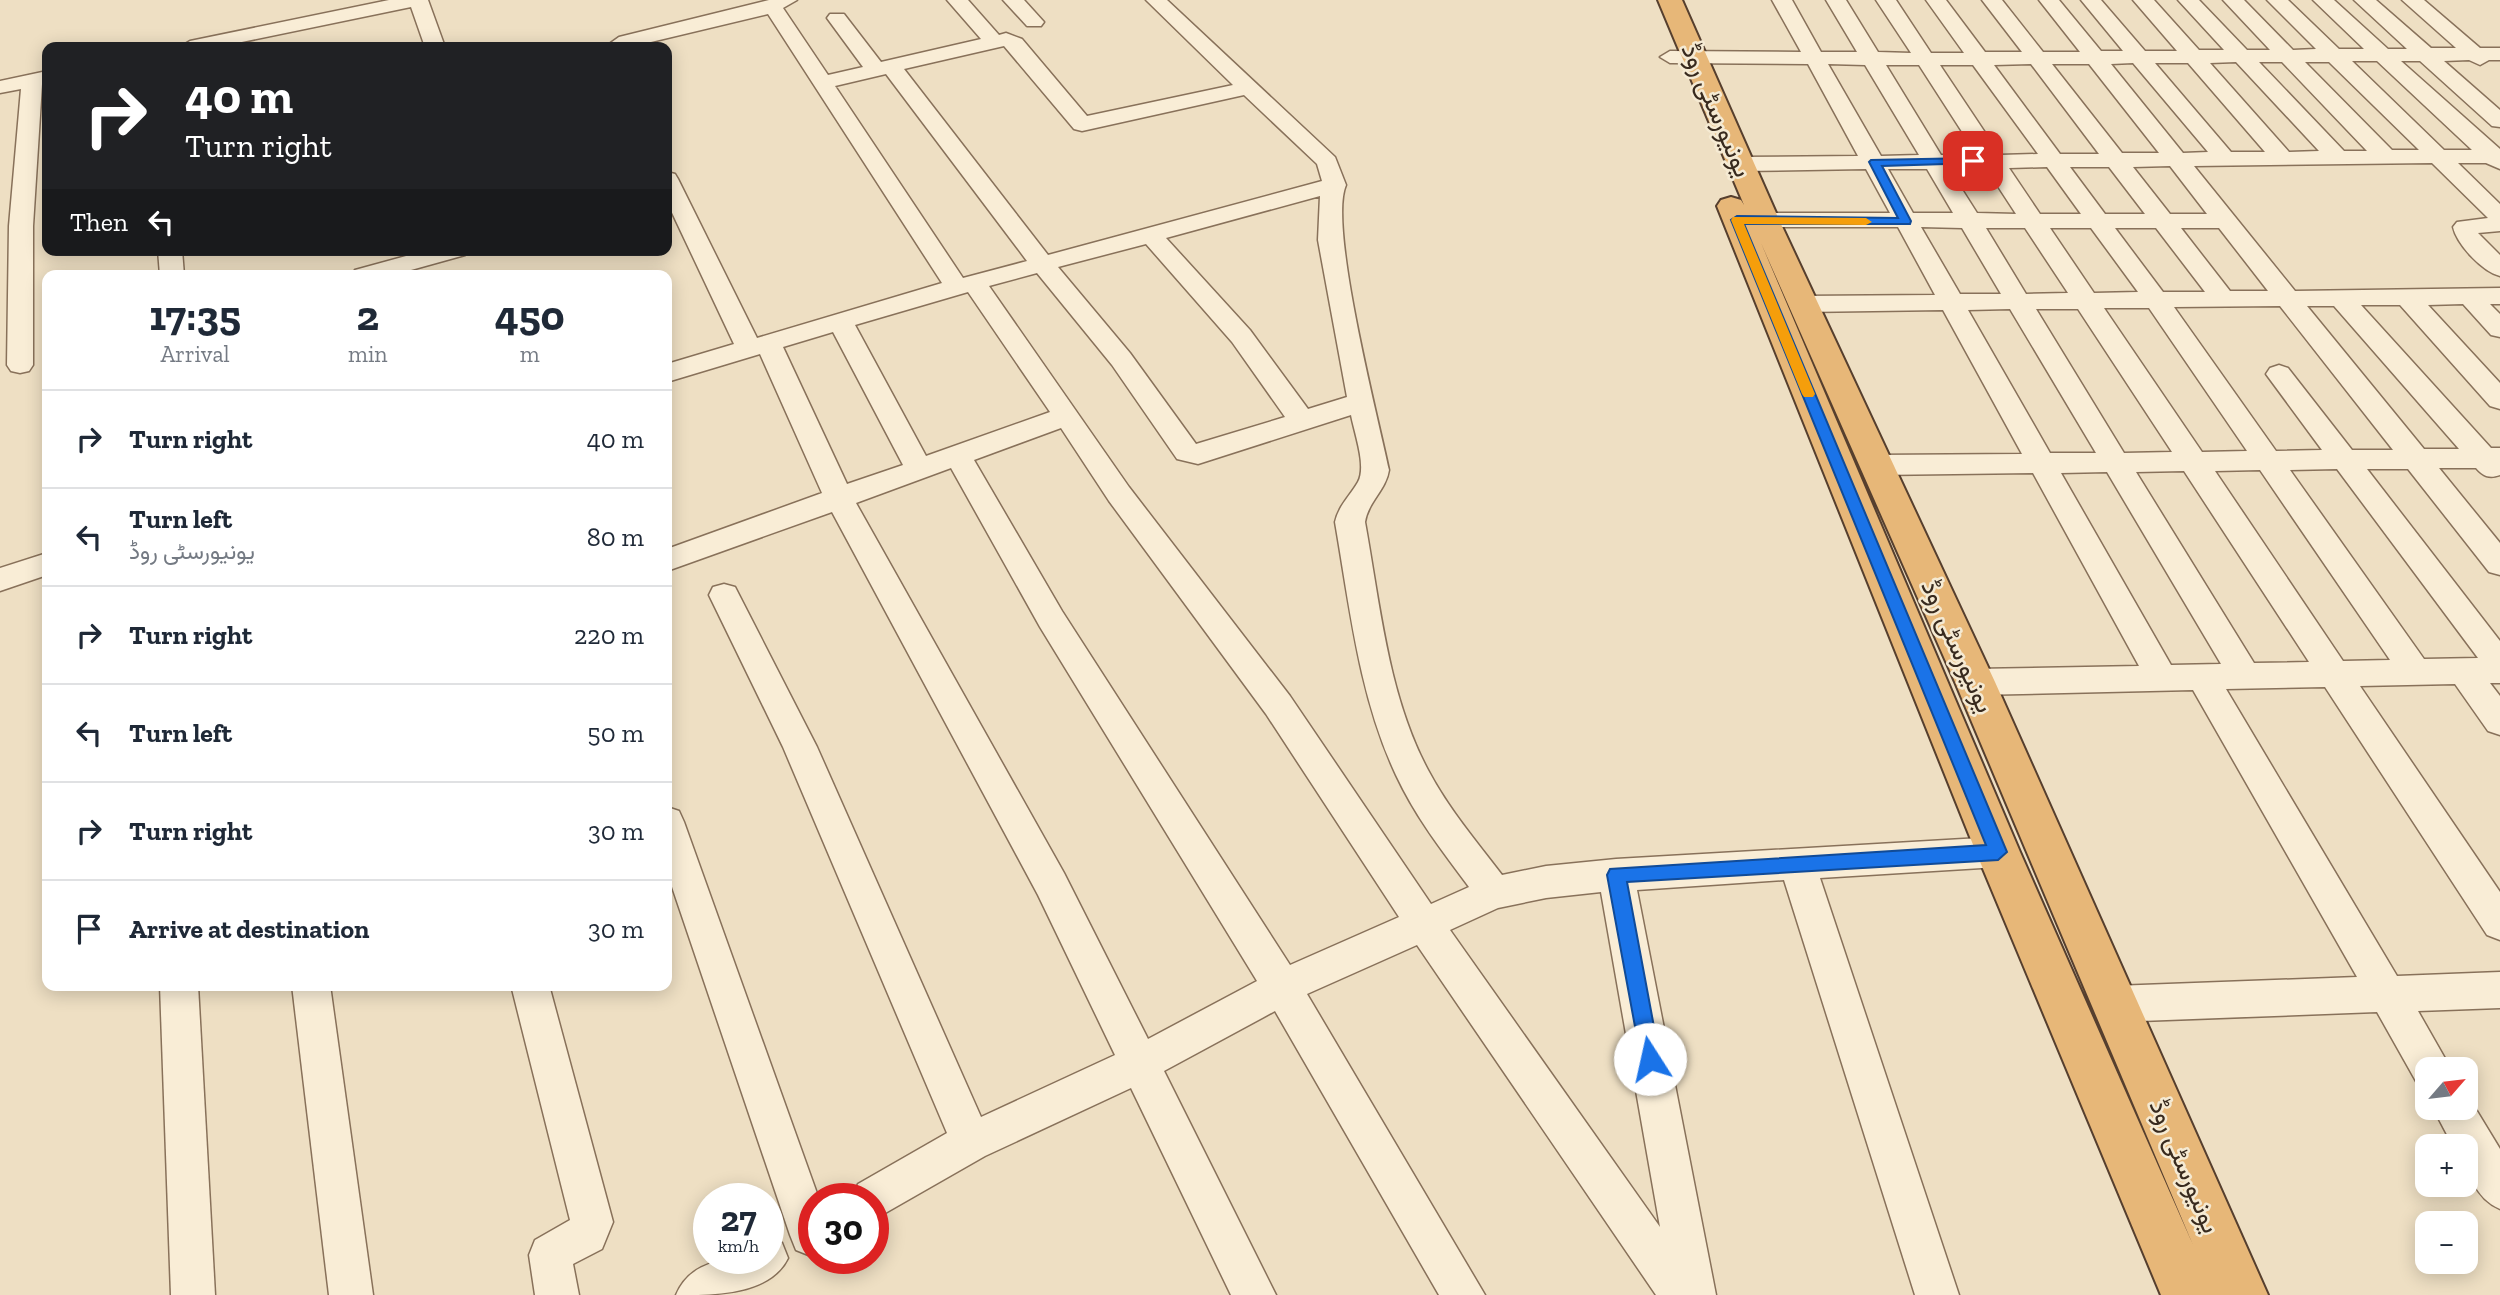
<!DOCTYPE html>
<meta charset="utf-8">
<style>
body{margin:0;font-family:"Zilla Slab",Vazirmatn,serif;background:#f6f6f7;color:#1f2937;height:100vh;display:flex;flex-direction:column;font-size:26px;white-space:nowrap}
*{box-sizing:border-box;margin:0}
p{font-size:23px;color:#747a83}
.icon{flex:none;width:38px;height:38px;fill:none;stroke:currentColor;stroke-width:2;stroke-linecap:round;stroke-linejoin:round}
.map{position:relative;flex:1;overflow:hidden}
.side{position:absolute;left:42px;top:270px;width:630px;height:721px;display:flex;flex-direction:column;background:#fff;border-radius:14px;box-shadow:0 4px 18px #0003}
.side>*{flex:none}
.hud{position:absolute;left:42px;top:42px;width:630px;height:214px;border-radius:14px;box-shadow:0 4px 18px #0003;background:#202124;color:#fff;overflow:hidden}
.needle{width:46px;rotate:62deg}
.fabs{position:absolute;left:2415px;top:1057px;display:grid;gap:14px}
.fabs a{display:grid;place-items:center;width:63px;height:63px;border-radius:14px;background:#fff;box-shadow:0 4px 18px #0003;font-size:35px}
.speed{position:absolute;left:693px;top:1183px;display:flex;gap:14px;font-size:35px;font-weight:700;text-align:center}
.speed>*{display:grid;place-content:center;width:91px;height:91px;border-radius:50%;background:#fff;box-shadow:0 4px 18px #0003;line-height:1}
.speed small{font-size:18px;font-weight:400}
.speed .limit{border:10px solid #d22;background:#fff;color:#111}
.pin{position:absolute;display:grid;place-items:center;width:60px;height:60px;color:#fff;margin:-30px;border-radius:14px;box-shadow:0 4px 10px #0006}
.me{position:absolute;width:77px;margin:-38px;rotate:350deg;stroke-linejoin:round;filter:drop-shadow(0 0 5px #0008)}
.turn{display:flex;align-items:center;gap:24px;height:147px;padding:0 28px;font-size:32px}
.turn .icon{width:91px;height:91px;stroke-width:2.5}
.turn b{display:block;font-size:49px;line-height:60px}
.then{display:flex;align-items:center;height:66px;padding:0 28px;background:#0003;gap:14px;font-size:26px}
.eta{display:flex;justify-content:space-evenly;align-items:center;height:119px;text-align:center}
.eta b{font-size:42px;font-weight:700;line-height:49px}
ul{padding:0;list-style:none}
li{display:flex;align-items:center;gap:21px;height:98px;padding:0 28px;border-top:2px solid #e0e1e3}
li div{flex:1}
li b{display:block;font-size:26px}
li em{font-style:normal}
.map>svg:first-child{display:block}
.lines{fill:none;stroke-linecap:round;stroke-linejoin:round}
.minor-casing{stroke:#88715a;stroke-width:3}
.trunk-casing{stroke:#563f2e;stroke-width:4}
.minor{fill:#f9edd6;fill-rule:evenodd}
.trunk{fill:#e7b778;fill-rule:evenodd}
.route{fill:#1a73e8;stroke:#114b97;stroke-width:2}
.slow{fill:#f59e0b}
.labels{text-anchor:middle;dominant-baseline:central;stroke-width:5;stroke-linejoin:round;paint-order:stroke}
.street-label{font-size:26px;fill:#382a1e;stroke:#f5ead3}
</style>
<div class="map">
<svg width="2500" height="1295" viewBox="0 0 2500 1295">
<rect width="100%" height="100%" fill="#eedfc3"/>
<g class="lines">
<!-- minor casing -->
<g class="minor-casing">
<g id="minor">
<polygon points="389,0 428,0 445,47 425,47 411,7 218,47 180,47 190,41"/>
<path d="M769 0H797L783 8 828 75 863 67 827 18 830 14H844L881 62 981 39 947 0H968L999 35 1006 33 1022 39 1087 116 1233 85 1146 0H1167L1335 157 1346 185C1328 225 1378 417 1389 470 1386 490 1368 502 1365 522 1380 604 1388 695 1428 770 1448 808 1476 841 1502 875L1546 866 1616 859 1998 837 2010 841 2016 852 2010 863 1998 867 1820 878 1959 1295H1915L1784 880 1637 890 1716 1295H1656L1417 945 1307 994 1485 1295H1439L1275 1011 1164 1071 1276 1295H1231L1131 1088 985 1156 873 1220V1199H852L858 1184 947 1133 783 747 709 595 713 587 724 584 735 587 817 747 981 1117 1115 1055 1038 895 832 512 667 571V549L822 493 760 354 667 382V364L734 344 667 202V172L675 174 678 179 757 338 942 283 768 14 630 47H605L619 37ZM1004 46 1074 129 1082 131 1244 95 1317 164 1322 181 1048 255 904 69ZM886 74 1015 245 1027 261 963 278 835 86ZM1320 196 1318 240 1347 397 1308 409 1250 330 1166 238ZM1146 244 1232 342 1285 417 1196 444 1130 353 1058 267ZM1037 273 1112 365 1177 459 1198 464 1351 415C1354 432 1367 466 1358 482 1350 496 1339 505 1335 522 1350 608 1359 696 1396 775 1415 816 1442 851 1469 887L1431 904 1290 696 1129 487 989 286ZM968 292 1050 412 926 456 855 325ZM833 332 903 465 847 484 783 347ZM1061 428 1109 501 1266 714 1399 917 1290 965 1062 611 974 460ZM951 468 1040 627 1257 981 1148 1039 1064 873 856 503ZM1601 892 1660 1227 1450 930 1498 908 1546 898Z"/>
<polygon points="1003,0 1024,0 1044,22 1041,26 1027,26"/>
<path d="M1772 0H1792L1821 52H1857L1826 0H1846L1878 52 1911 53 1876 0H1896L1931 53H1964L1926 0H1946L1985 52H2022L1982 0H2002L2043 52H2080L2039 0H2059L2101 51H2123L2081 0H2101L2145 51H2177L2133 0H2154L2199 50H2224L2178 0H2199L2247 50H2270L2223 0H2244L2293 50 2316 49 2267 0H2288L2339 49H2364L2313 0H2334L2388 49H2407L2354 0H2376L2431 48H2456L2402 0H2424L2480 48H2500V60H2489L2480 65 2469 60 2444 61 2500 110V127L2492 126 2420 61H2401L2500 149V169L2486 163H2458L2500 204V231L2478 233 2500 255V276C2483 272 2457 245 2453 227L2457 222 2488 218 2432 163 2194 166 2295 291 2500 288V304H2490L2500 314V337L2491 335 2463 304 2428 305 2500 383V409L2490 406 2400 305H2361L2491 448H2500V475C2489 479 2483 476 2476 468H2439L2500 543V575L2489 572 2408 469H2367L2500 641V683H2490L2500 696V735L2488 731 2455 684 2360 686 2500 892V940L2487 935 2325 687 2226 689 2397 976 2500 972V1008L2418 1011 2451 1069H2427V1087L2417 1083 2377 1012 2114 1022 2101 1017 2095 1004 2101 991 2114 986 2357 977 2193 690 1975 695 1964 691 1959 682 1964 673 1975 669 2139 666 2033 473 1876 475 1866 472 1862 465 1866 458 1876 455 2022 454 1943 310 1803 312 1794 309 1790 304 1794 299 1803 296 1935 295 1898 227H1738L1730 225 1726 220 1730 215 1738 213H1890L1866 169 1741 171 1730 164 1741 157 1858 156 1808 64 1670 63 1660 57 1670 51 1801 52ZM2352 61H2377L2472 150H2444ZM2236 62 2319 151 2289 152 2210 63ZM2259 62H2282L2367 151H2344ZM2305 62H2329L2419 150H2392ZM2133 63 2208 152 2183 153 2111 64ZM2155 63H2188L2265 152H2231ZM1828 64 1865 65 1919 155 1881 156ZM2031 64 2099 154H2060L1994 65ZM2052 64H2089L2159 153H2122ZM1886 65H1919L1977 155H1941ZM1940 65H1973L2038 154 2000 155ZM2170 166 2207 214H2170L2133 167ZM2047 167 2081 214H2040L2009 168ZM2070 167H2109L2145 214H2105ZM1986 168 2016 214 1977 213 1949 169ZM1888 169H1927L1953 213H1913ZM1921 227 1962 228 2001 294H1960ZM1986 228H2025L2068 293 2026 294ZM2050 228H2091L2138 292 2094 293ZM2115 228H2156L2205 292H2163ZM2181 228H2219L2268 291H2230ZM2280 306 2393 450H2352L2288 368 2279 365 2270 368 2266 374 2322 450 2276 451 2174 307ZM2307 306H2334L2459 449H2424ZM2104 308H2149L2247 451 2202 452ZM2010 309 2096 453H2050L1968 310ZM2036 309H2078L2172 452 2124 453ZM2337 469 2478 658 2424 659 2290 470ZM2260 470 2390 660 2343 661 2215 471ZM2184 471 2309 662 2254 663 2136 472ZM2107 472 2221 664 2171 665 2061 473Z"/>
<polygon points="47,71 47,83 42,84 33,226 33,365 29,371 20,373 11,371 7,365 9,226 21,89 0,93 0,81"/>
<polygon points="158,250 182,250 184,275 160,275"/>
<polygon points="428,250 468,250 465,255 393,275 352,275 355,270"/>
<polygon points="47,553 47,575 0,591 0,568"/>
<polygon points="667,807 679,811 684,822 819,1199 814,1199 814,1255 811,1256 796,1250 790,1235 667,872"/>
<polygon points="160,985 198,985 215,1295 171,1295"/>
<polygon points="292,985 330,985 373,1295 329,1295"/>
<polygon points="511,985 549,985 613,1222 602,1249 573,1264 579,1295 535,1295 529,1255 535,1240 570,1220"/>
<path d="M2466 1093 2500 1149V1209C2475 1198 2466 1172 2466 1146H2453L2433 1108H2466Z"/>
<path d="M768 1237 782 1243 788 1258C770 1295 715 1295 676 1295 692 1257 733 1258 768 1258Z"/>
</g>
</g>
<!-- trunk casing -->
<g class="trunk-casing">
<path id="trunk" d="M1658 0H1682L1780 222 1995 682 2268 1295H2161L1976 852 1717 206 1721 200 1731 197 1741 200 1744 205ZM1761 243 1955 682 2193 1245 2020 852Z"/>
</g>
<!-- minor -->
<use href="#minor" class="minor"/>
<!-- trunk -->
<use href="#trunk" class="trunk"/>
</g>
<!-- route -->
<polygon class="route" points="1973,158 1977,159 1977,163 1882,166 1911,221 1910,224 1744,224 2007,852 1998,860 1627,882 1660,1059 1657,1066 1650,1068 1643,1066 1641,1059 1607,875 1610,869 1986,845 1731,220 1737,216 1898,218 1869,162 1871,160"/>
<!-- slow -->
<polygon class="slow" points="1733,217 1866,218 1872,222 1866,225 1744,224 1815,394 1813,397 1804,397 1802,394 1731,220"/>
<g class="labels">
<!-- street labels -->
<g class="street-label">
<text transform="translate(1717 110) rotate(67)">یونیورسٹی روڈ</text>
<text transform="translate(1958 646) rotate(66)">یونیورسٹی روڈ</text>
<text transform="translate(2185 1166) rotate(67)">یونیورسٹی روڈ</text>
</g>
</g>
</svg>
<div class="fabs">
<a><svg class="needle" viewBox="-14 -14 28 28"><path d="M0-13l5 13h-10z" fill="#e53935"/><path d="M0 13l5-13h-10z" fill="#747a83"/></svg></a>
<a>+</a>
<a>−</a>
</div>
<div class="speed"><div>27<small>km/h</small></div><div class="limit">30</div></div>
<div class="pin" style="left:1973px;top:161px;background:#d93025"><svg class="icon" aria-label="arrive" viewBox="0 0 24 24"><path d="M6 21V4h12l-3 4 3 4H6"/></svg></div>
<svg class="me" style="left:1650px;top:1059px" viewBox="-20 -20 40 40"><circle r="19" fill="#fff"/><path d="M0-13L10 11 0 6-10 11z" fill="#1a73e8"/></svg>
<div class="hud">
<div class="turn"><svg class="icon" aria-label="right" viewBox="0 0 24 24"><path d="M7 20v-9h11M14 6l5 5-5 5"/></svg><div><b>40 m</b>Turn right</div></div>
<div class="then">Then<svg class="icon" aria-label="left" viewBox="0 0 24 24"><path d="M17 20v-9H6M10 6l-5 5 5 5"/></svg></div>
</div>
<section class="side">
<div class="eta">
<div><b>17:35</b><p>Arrival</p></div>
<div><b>2</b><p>min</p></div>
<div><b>450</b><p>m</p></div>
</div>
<ul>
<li><svg class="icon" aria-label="right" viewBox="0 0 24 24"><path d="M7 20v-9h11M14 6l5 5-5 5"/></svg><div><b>Turn right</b></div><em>40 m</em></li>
<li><svg class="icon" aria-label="left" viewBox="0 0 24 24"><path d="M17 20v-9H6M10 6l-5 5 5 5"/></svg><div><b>Turn left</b><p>یونیورسٹی روڈ</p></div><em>80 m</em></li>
<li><svg class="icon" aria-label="right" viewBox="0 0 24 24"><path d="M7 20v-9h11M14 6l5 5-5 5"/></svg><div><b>Turn right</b></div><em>220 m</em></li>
<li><svg class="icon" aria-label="left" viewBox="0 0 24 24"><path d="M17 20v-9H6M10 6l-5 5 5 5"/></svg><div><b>Turn left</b></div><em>50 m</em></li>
<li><svg class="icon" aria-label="right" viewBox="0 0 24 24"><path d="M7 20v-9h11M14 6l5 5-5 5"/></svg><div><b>Turn right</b></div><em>30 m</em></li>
<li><svg class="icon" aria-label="arrive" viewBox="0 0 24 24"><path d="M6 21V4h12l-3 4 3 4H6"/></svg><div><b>Arrive at destination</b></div><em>30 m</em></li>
</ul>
</section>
</div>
